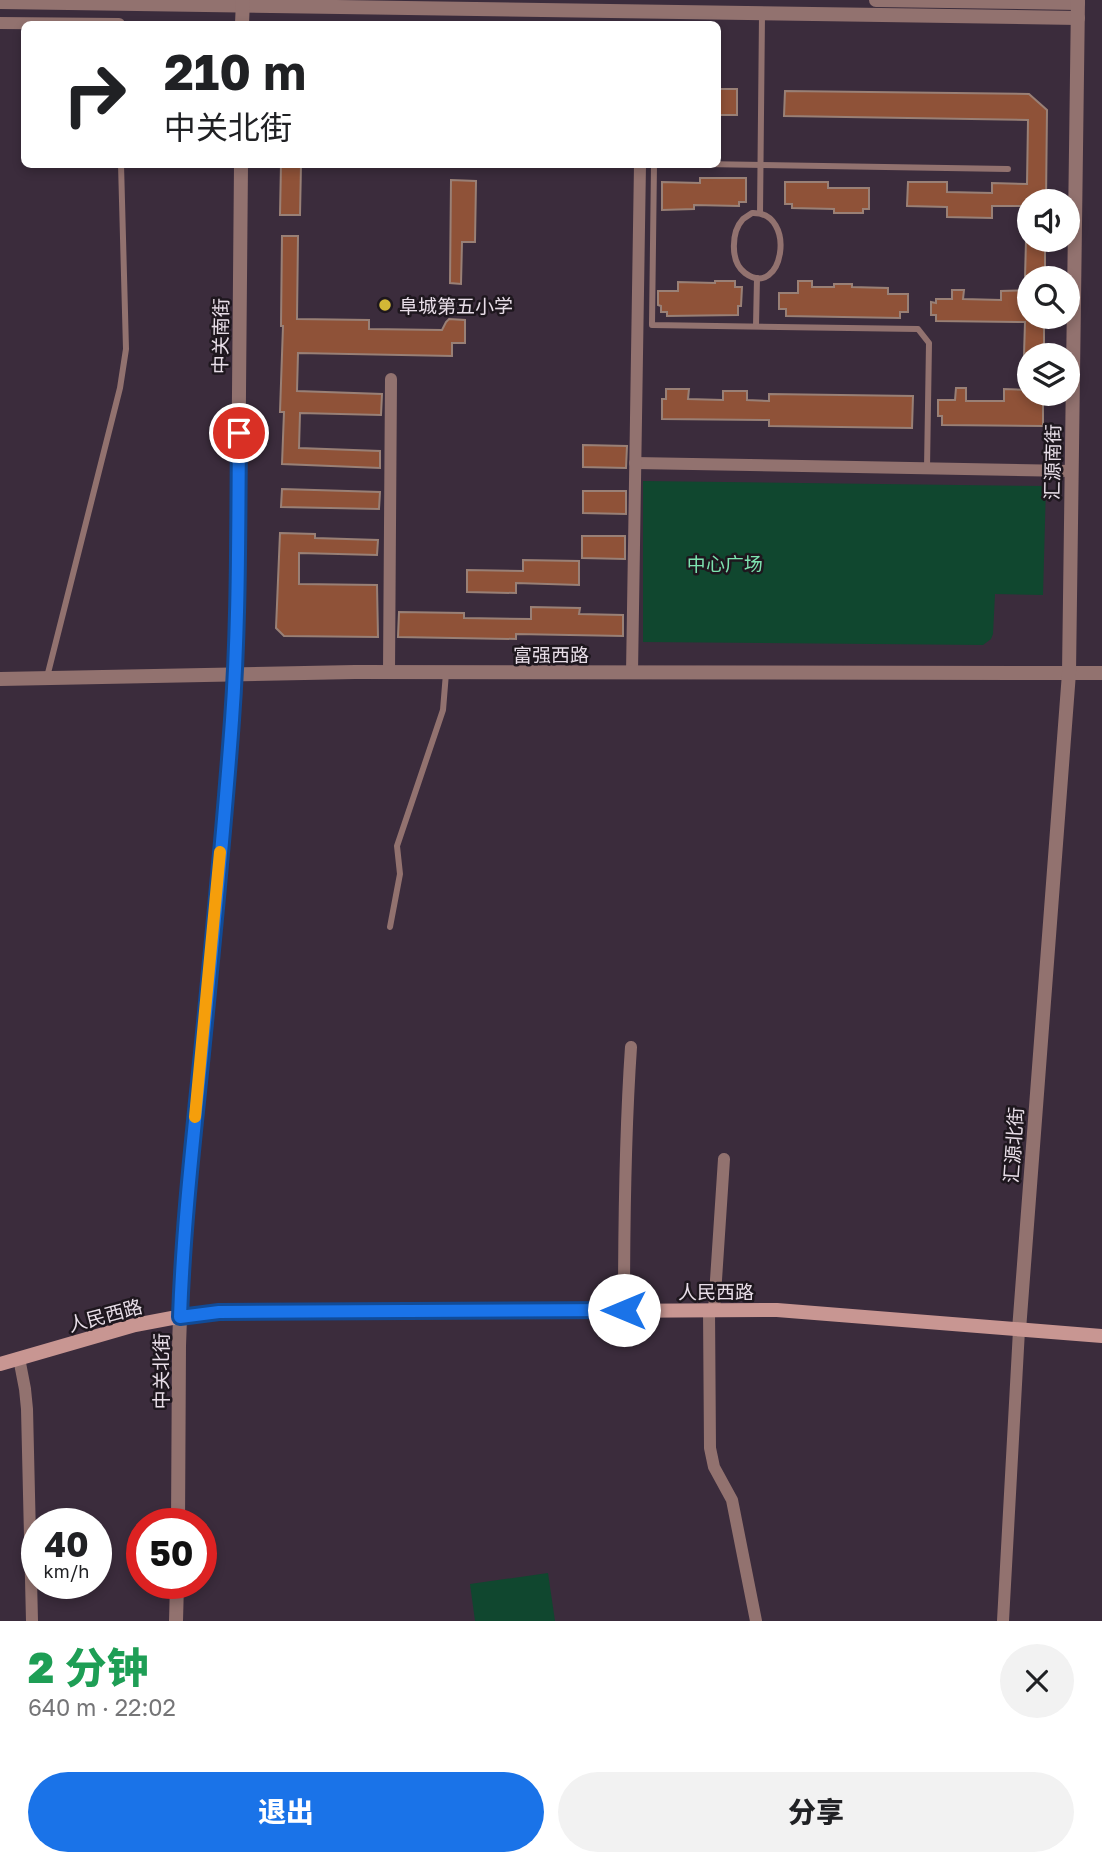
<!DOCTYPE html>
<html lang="zh">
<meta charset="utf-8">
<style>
body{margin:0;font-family:"Golos Text","Noto Sans SC",sans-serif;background:#f2f2f2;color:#202124;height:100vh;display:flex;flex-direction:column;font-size:26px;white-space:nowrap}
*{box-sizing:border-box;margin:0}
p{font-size:23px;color:#757577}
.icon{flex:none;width:38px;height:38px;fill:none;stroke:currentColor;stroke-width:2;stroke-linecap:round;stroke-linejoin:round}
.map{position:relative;height:1621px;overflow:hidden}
.details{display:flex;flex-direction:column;background:#fff;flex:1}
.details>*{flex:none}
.hud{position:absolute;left:21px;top:21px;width:700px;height:147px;border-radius:10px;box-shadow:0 4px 10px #0003;background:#fff;color:#202124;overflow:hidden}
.tools{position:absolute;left:1017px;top:189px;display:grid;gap:14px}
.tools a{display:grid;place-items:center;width:63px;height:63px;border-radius:50%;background:#fff;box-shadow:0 4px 10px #0003;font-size:35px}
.speed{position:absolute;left:21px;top:1508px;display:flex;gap:14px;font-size:35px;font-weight:700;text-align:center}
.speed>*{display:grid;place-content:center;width:91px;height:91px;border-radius:50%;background:#fff;box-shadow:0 4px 10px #0003;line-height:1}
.speed small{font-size:18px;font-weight:400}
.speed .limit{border:10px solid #d22;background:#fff;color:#111}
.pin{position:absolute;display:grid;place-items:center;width:60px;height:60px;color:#fff;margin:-30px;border:4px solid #fff;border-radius:50%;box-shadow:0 2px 7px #0007}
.me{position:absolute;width:77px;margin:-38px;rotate:270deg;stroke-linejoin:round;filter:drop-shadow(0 0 5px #0008)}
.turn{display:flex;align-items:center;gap:24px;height:147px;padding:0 28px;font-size:32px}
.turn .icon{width:91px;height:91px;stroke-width:2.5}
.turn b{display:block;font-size:49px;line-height:60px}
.round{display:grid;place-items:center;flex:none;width:74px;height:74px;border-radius:37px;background:#f2f2f2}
.overview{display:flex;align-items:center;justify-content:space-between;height:119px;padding:0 28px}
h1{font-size:42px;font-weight:800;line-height:52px;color:#1e9e55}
.action{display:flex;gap:14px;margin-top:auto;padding:14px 28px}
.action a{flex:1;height:80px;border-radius:42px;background:#1a73e8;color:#fff;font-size:28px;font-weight:800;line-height:80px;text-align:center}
.action a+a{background:#f2f2f2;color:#202124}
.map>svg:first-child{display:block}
.green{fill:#10472f}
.building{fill:#8f5238;stroke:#998076;stroke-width:2}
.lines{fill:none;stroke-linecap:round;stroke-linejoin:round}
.service{stroke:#92726f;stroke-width:6}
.minor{stroke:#92726f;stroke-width:12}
.tertiary{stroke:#92726f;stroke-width:14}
.secondary{stroke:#c89692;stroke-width:14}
.route-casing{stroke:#114b97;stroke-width:18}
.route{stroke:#1a73e8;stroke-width:12}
.slow{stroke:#f59e0b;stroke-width:12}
.poi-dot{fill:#d2b736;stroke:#1e171e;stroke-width:2.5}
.labels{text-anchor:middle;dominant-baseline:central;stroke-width:5;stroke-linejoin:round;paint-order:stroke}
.poi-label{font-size:19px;fill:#e8dee8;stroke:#1e171e;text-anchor:start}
.street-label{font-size:19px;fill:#e8dee8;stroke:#1e171e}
.park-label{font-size:19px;fill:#7ee3b0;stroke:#1e171e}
</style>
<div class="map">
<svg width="1102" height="1621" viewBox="0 0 1102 1621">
<rect width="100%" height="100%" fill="#3b2c3c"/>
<!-- green -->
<g class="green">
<polygon points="643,481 1046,486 1043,595 995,594 993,634 991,639 983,645 643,642"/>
<polygon points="548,1573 555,1621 475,1621 470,1584"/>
</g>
<!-- building -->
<g class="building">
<rect x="718" y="89" width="19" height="26"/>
<polygon points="785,91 1029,94 1047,110 1046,201 1029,201 1029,206 992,206 992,218 947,217 947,207 907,206 908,182 947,182 947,192 992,193 992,183 1027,184 1028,120 784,116"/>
<polygon points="281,164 301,164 300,215 280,215"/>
<polygon points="700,178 746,178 746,202 739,202 739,206 694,205 694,209 662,210 662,182 700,183"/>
<polygon points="451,180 476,181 475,242 462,242 461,284 450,283"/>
<polygon points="785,182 828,182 828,188 869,188 869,209 863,209 863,213 834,213 834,209 792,208 792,204 785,204"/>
<polygon points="282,236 298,236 297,319 369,320 369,329 442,330 446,322 449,319 465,320 465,343 452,343 452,356 298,353 297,391 382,394 381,415 300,413 299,448 380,451 380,468 282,464 284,412 280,412 283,326 281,326"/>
<polygon points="1026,240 1045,240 1045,278 1025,278"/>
<polygon points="715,281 735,281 735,287 742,287 741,306 738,306 738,315 667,316 667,312 661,312 661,306 658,305 658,291 678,291 678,282 715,283"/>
<polygon points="798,281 812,281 812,287 834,287 834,284 852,284 852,287 888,288 888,294 908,294 908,312 900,312 900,318 786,316 786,309 779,309 779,293 798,293"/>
<polygon points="952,290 964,290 963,299 1001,300 1001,291 1029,290 1029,317 1044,317 1044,355 1024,355 1025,322 936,321 936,315 931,315 931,302 936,303 936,299 952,299"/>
<polygon points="956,388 966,388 966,401 1004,401 1004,389 1029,390 1029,394 1043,394 1043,426 942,425 942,416 938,416 938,400 955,400"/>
<polygon points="666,389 689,389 688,399 723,400 723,391 747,391 747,400 769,401 769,394 913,396 912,428 769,426 769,420 662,419 662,399 666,399"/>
<polygon points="583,445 627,446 626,468 583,467"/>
<polygon points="282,489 380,492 379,509 281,507"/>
<polygon points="583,491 626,491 626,514 583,513"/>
<polygon points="280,533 315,534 315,538 378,540 377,555 299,553 299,584 377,585 378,637 284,636 276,628"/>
<polygon points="582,536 625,536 625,559 582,558"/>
<polygon points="523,560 579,561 579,585 516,583 516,593 467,592 467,570 523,571"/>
<polygon points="531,607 580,608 579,614 623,615 623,636 516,634 516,639 398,637 399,612 464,613 464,618 531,619"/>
</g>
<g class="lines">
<!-- service -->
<g class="service">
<polyline points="654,164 652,325 918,329 929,343 927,468"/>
<polyline points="702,164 1008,169"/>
<path d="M752 213C798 211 783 301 745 273 730 262 731 232 743 219 746 217 749 215 752 213Z"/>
<polyline points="760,213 762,15"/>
<polyline points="756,326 757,278"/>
<polyline points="47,677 120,388 126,349 121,164"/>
<polyline points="390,927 400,874 397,846 443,710 446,673"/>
</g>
<!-- minor -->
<g class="minor">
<polyline points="0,23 119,24"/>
<polyline points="635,463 1071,471"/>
<polyline points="389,672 391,379"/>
<polyline points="632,673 640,164"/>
<path d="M624 1310C624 1222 625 1134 631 1047"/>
<polyline points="709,1310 710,1448 714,1467 732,1500 756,1621"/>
<polyline points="714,1310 724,1159"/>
<polyline points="19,1358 25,1389 27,1409 32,1621"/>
<polyline points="1003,1621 1019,1330"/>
</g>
<!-- tertiary -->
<g class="tertiary">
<polyline points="876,0 1078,3"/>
<polyline points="0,2 1078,18"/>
<polyline points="242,24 243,0"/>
<polyline points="0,679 355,672 1102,673"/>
<polyline points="1019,1330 1069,673 1078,0"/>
<polyline points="178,1524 179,1346 182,1262 208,998 232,719 237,621 241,164"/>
<polyline points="176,1621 177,1584"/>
</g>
<!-- secondary -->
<polyline class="secondary" points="0,1364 135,1325 172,1318 219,1313 777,1310 1102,1336"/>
</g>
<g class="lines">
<!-- route casing -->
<g class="route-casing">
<path id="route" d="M239 433C238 529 239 624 232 720 224 831 213 942 202 1053 193 1141 183 1229 180 1317L219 1312 624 1310"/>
</g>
<!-- route -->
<use href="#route" class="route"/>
<!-- slow -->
<polyline class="slow" points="195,1117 220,852"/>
</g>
<!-- markers -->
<circle class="poi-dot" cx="385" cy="305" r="7"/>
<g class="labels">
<!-- poi labels -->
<g class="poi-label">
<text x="399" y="305">阜城第五小学</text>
</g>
<!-- street labels -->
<g class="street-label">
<text transform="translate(220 336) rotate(-89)">中关南街</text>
<text transform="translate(1052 462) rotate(-89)">汇源南街</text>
<text x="551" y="654">富强西路</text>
<text transform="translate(1013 1145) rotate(-86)">汇源北街</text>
<text x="716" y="1291">人民西路</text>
<text transform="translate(105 1315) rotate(-15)">人民西路</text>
<text transform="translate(160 1371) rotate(-90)">中关北街</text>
</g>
<!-- park labels -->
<g class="park-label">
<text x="725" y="563">中心广场</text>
</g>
</g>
</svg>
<div class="tools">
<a><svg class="icon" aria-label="sound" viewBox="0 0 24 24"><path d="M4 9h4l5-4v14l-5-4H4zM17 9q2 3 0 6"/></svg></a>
<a><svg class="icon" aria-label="search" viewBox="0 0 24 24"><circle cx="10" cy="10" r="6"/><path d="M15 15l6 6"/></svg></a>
<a><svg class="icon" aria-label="layers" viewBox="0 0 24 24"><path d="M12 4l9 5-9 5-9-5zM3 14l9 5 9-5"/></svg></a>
</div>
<div class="speed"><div>40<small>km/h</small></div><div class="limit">50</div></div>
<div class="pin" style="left:239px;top:433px;background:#d93025"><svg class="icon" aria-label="arrive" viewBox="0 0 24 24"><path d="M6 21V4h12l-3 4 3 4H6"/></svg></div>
<svg class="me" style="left:624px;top:1310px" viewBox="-20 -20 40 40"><circle r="19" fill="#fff"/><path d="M0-13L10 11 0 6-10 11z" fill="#1a73e8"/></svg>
<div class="hud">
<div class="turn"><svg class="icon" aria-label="right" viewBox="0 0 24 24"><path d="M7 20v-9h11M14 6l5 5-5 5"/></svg><div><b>210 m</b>中关北街</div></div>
</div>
</div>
<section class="details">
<div class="overview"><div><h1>2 分钟</h1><p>640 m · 22:02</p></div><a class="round"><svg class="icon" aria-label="close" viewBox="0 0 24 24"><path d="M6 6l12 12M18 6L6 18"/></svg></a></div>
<div class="action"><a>退出</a><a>分享</a></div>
</section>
